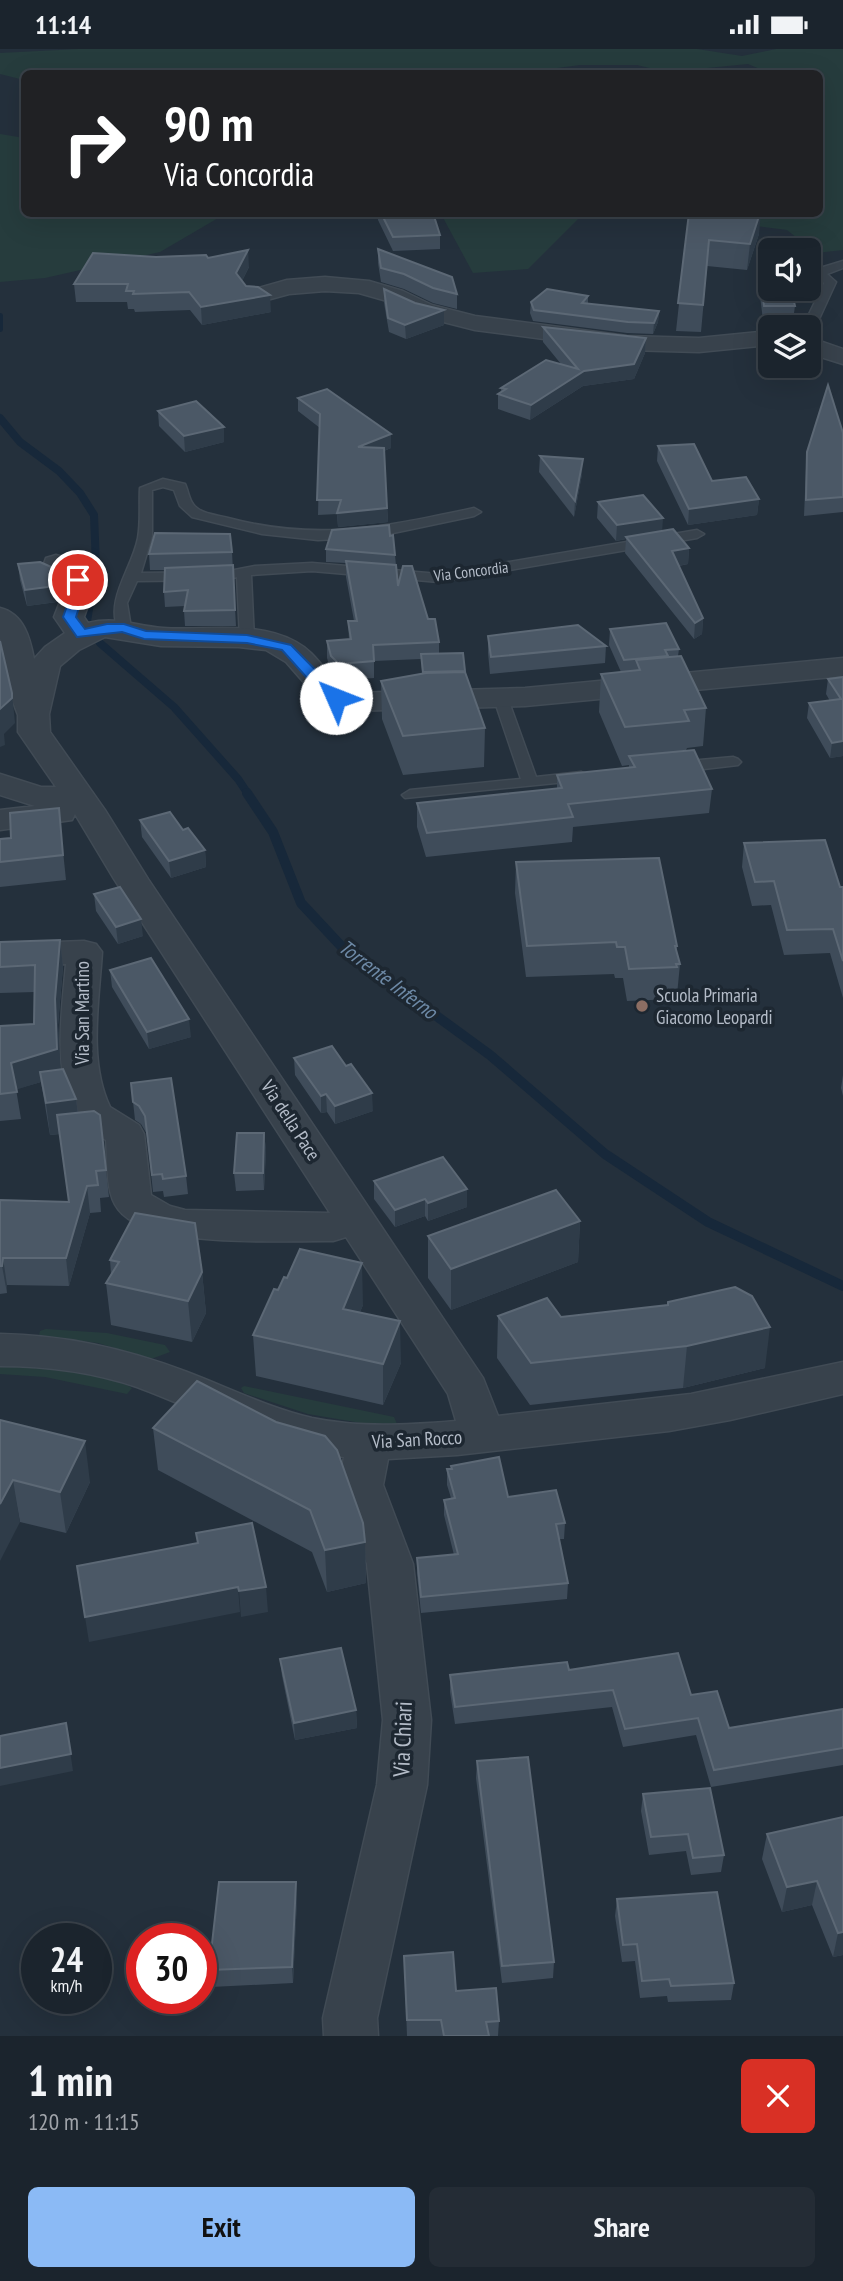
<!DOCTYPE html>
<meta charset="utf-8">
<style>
body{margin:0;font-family:"PT Sans Narrow",sans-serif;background:#242c35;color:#f1f3f6;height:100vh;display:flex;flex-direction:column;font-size:26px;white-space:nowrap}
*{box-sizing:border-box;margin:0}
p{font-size:23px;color:#a0a4aa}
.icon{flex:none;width:38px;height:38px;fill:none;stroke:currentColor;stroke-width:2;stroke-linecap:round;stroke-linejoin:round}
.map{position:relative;height:1987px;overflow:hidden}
.side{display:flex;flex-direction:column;background:#1b242d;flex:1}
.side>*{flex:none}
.hud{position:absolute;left:21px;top:21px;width:802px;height:147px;border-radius:10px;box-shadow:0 7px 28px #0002,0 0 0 2px #394149;background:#202124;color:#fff;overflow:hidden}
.controls{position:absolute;left:758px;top:189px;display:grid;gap:14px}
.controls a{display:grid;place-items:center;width:63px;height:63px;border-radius:10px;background:#1b242d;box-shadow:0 7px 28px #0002,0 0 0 2px #394149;font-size:35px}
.speed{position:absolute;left:21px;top:1874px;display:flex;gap:14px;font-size:35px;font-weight:700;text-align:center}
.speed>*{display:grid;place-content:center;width:91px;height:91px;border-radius:50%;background:#1b242d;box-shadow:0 7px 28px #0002,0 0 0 2px #394149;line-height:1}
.speed small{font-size:18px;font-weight:400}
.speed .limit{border:10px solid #d22;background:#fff;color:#111}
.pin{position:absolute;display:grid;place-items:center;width:60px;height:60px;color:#fff;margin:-30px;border:4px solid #fff;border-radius:50%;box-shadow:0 2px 7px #0007}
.me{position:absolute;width:77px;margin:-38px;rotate:314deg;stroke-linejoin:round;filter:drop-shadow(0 0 5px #0008)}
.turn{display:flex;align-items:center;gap:24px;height:147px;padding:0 28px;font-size:32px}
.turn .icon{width:91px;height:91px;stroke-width:2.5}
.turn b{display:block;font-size:49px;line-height:60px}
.round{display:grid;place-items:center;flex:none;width:74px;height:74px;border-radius:10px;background:#242c35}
.head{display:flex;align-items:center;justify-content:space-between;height:119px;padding:0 28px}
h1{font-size:42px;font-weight:800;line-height:52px}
.button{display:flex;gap:14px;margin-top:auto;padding:14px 28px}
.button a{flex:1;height:80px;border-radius:10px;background:#8bbaf5;color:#111;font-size:28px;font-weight:800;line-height:80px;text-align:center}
.button a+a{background:#242c35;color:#f1f3f6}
.status{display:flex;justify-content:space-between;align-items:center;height:49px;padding:0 35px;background:#1b242d;direction:ltr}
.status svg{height:19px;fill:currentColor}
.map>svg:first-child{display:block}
.green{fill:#263c3d}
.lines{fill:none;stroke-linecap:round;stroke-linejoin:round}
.stream-far2{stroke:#17283a;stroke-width:6}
.stream-far1{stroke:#17283a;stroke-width:8}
.stream{stroke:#17283a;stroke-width:10}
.service-casing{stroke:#414b55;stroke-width:3}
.minor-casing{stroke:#414b55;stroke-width:3}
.service{fill:#38424c;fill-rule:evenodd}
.minor{fill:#38424c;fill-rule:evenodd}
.wall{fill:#3f4c5a}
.shaded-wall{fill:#2f3c49}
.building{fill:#4b5866;stroke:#5c6875;stroke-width:2}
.route{fill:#1a73e8;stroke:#114b97;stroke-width:2}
.education-dot{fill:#8d6e63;stroke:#1d2731;stroke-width:2.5}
.labels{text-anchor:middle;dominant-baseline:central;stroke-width:7;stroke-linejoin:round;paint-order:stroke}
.far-street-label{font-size:16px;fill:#b4bcc8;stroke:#1d2731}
.poi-label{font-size:19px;fill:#b4bcc8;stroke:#1d2731;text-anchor:start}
.street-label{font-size:19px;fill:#b4bcc8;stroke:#1d2731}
.water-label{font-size:21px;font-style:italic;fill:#6d89a6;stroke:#1d2731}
.near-street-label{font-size:23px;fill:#b4bcc8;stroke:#1d2731}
</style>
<div class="status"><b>11:14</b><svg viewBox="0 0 49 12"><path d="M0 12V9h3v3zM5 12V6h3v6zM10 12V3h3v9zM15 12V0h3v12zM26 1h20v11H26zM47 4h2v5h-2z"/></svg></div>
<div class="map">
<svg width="843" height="1987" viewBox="0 0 843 1987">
<rect width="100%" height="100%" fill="#24303c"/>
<!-- green -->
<g class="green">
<polygon points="78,0 697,0 742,7 776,0 843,0 843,201 816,204 787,181 665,165 819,164 819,24 769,24 748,15 666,23 637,16 580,16 519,24 24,24 24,31 0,25 0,4"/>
<polygon points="0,85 24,89 24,164 225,165 160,203 45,229 0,233"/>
<polygon points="441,165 583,165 528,220 473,224"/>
<polygon points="46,1280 107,1284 165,1296 170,1303 151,1310 98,1294 39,1287 40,1282"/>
<path d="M0 1315C31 1316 107 1323 132 1339L127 1345 45 1328 0 1325Z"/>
<polygon points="244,1337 394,1368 397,1375 361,1374 308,1365 244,1344 241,1339"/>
</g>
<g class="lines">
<!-- stream-far2 -->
<polyline class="stream-far2" points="0,267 0,280"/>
<!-- stream-far1 -->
<polyline class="stream-far1" points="0,369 20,393 59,422 80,444 94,466 96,516 87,572 100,594 174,658 238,730 248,745"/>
<!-- stream -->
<polyline class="stream" points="247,744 273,783 301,854 342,898 490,1006 605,1105 708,1173 843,1237"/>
<!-- service casing -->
<g class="service-casing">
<g id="service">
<polygon points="808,212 820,219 843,212 843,219 827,225 836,233 814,281 808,284 808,278 803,278 824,234 808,221"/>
<path d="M163 430 185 435C188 441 189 450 193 455 200 465 217 466 228 469 319 493 384 478 474 459L481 463 474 467 374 488 318 491 262 485 192 468 180 457 174 441 163 438 152 441V487L141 524 224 523 255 517 312 514 439 525 697 481 704 485 697 489 439 533 312 522 251 526 254 590 247 594 240 590 237 528 224 531 137 532 127 554 131 579 129 582H119C104 552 132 520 138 489 141 473 139 455 140 439Z"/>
<polygon points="501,646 508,650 536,728 581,723 586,725 589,728 586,731 405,749 402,746 410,741 521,730 494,650"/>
<polygon points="733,708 738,710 741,713 738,716 678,723 670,718 678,713"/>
</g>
</g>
<!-- minor casing -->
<g class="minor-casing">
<g id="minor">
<polygon points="325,228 369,232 403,242 432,256 475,267 627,287 699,289 770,282 770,296 699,303 627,301 475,281 416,266 387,252 359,244 325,242 289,245 256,254 248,252 244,247 248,242 287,231"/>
<polygon points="808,288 843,300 843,315 808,304"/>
<path d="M56 506 66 509 70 516C102 524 92 545 84 568L88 574C118 567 134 577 163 579 206 582 256 571 296 593 319 605 328 631 351 644L525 639 843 609V627L525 657 351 662 320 652 286 613 266 601 239 598 161 597 105 588 79 601 60 617 49 665 50 683 105 761 148 830 483 1329 498 1367 691 1345 843 1313V1345L730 1371 669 1382 457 1406 388 1410 383 1436 413 1515 431 1671 427 1736 377 1969 378 1987H324L323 1969 377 1736 383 1671 367 1515 339 1436 344 1408C271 1401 205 1363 137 1338 93 1323 46 1317 0 1317V1285C65 1286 127 1300 187 1323 229 1339 269 1359 312 1369 360 1379 408 1376 456 1372L448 1345 346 1188 333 1192C284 1191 148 1201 118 1160 105 1144 108 1111 106 1091 98 1087 90 1083 83 1076 50 1039 62 961 66 915L0 917V895L84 892 96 895 102 903C99 952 88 1012 110 1058L139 1076 144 1085 151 1146 170 1157 185 1161 330 1164 114 830 75 765 72 771 0 781V761L35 757 0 746V725L41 738H56L18 683V666L13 653 0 589V559C24 565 30 589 34 610L45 598 65 584 54 568 65 540 64 535 45 529 41 523 46 509Z"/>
</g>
</g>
<!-- service -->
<use href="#service" class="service"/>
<!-- minor -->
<use href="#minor" class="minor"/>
</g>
<!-- wall -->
<g class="wall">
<polygon points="378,164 433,164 440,186 440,200 393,202 378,171"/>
<polygon points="689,164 759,185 747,221 707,217 701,283 676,282"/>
<polygon points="378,200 457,245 457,260 433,254 404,240 381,233 378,214"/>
<polygon points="156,208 208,209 249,218 242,232 271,263 202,276 190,261 135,263 134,260 128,260 127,253 76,253 74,235"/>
<polygon points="760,225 795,257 793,271 763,271 759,239"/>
<polygon points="384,240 444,276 406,290 389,283 384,254"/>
<polygon points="588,247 588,255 659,262 658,273 653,285 627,284 533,272 530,264 531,253"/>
<polygon points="543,278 646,289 645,304 634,330 583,337 530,371 498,360 498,345 501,343 501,339 561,315 543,293"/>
<polygon points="298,349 391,399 384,402 388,473 338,478 337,465 318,466 320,379 298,362"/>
<polygon points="158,362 224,393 185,403 159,377"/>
<polygon points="843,384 843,463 804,467 806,419 807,403"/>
<polygon points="658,397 712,432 759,450 757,466 688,476 657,412"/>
<polygon points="540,407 582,425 574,468 539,423"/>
<polygon points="598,453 662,482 689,499 688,515 679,517 703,569 702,585 694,590 625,504 626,490 616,492 597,469"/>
<polygon points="390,487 395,506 398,537 428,570 439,593 439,605 463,604 465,623 485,679 484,718 403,726 382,670 381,632 422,625 421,610 374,612 374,629 339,632 331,623 327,609 327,592 349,591 348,572 354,572 346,528 346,514 326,513 326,500"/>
<polygon points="232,503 236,577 185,577 184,562 185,557 165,558 164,543 165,521 150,521 149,505"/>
<polygon points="18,515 62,542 57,553 27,557 20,531"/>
<polygon points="610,580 679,600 678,607 706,659 703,697 687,699 686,701 712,740 709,764 573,778 572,793 426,808 417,778 417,754 557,740 557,726 629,719 629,716 622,717 599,663 601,625 621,623 609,596"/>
<polygon points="488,587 606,597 605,614 490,625 488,604"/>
<polygon points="843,628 843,707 830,709 807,669 809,654 830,652 826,645 828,630"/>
<polygon points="140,771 183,781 205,801 206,818 171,829 142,788"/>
<polygon points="61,783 66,831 0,838 0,790"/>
<polygon points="744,794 840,838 843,838 843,949 830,904 784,906 771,856 752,857 742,818"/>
<polygon points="516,813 677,897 677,903 680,915 677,946 675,946 674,950 627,952 623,929 615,929 614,925 526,928 515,844"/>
<polygon points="94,845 143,887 118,895 96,862"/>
<polygon points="60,891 63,918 58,976 60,1021 76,1050 78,1064 100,1066 109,1148 100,1149 101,1163 90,1164 69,1237 7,1236 7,1244 0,1245 0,1151 69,1153 60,1085 50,1086 41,1033 16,1040 21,1070 0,1072 0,977 34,975 35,943 0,944 0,893"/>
<polygon points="110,921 191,988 149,1000 112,938"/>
<polygon points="294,1009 373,1062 335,1075 327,1063 321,1064 295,1026"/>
<polygon points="843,1026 843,1047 841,1039"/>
<polygon points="131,1034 186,1127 188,1145 164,1148 163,1142 153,1143 147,1085 141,1075 135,1071"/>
<polygon points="264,1084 266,1101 264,1141 236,1142 234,1124"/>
<polygon points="374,1132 467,1140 467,1158 428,1172 425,1167 395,1178 374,1150"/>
<polygon points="580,1172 578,1213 451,1261 428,1229 428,1187"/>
<polygon points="110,1211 202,1223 206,1264 192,1293 111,1276 106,1234 111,1225"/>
<polygon points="278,1241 363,1256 360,1263 401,1314 383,1356 256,1327 253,1286"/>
<polygon points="668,1256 765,1319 683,1339 530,1356 497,1309 498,1267 561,1268"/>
<polygon points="197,1332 365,1493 366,1534 327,1543 312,1503 158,1421 153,1379"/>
<polygon points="0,1371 90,1433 66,1484 20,1473"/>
<polygon points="451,1417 508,1448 565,1474 564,1490 559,1490 568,1534 567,1550 421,1564 417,1525 417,1509 454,1506 444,1466 444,1451 451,1449 447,1436 447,1420 451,1420"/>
<polygon points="280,1610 356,1661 357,1679 295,1691 282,1627"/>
<polygon points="569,1621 691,1646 729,1679 843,1660 843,1716 711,1738 696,1686 623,1698 612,1658 455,1675 450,1643 450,1626"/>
<polygon points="477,1712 554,1913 553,1929 502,1934 476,1729"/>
<polygon points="643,1745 724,1806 721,1823 691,1826 686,1802 649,1806 641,1762"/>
<polygon points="843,1768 843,1906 833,1908 812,1856 782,1863 762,1810 767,1785"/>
<polygon points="297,1850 293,1934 211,1938 209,1921"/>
<polygon points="617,1850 734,1934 731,1951 668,1953 667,1947 640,1949 635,1912 622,1913 615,1867"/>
<polygon points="404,1907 499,1972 498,1987 407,1987"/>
</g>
<!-- shaded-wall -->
<g class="shaded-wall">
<polygon points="760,164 761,164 759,185 747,221 750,195"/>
<polygon points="248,201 249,218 237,242 236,224"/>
<polygon points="270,246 271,263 202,276 201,258"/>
<polygon points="444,261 444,276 406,290 405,276"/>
<polygon points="659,262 658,273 653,285 654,274"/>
<polygon points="646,289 645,304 634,330 583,337 530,371 531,356 584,322"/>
<polygon points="224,378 224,393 185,403 184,387"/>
<polygon points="391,385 391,399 358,412 358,398"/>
<polygon points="583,410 582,425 574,468 575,452"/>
<polygon points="759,450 757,466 688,476 689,460"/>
<polygon points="387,459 388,473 338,478 337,464"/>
<polygon points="663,469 662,484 626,488 626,490 616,492 617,476"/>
<polygon points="689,499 688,515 671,518 672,502"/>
<polygon points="60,526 62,542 57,553 27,557 25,541"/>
<polygon points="703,569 702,585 694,590 695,574"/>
<polygon points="12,644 15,674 4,685 5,696 0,698 0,660"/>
<polygon points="843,692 843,707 830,709 832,694"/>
<polygon points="205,801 206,818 171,829 169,812"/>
<polygon points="141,870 143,887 118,895 116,878"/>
<polygon points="60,891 63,918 58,976 61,1027 40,1023 41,1033 15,1041 11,1014 55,950"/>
<polygon points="189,970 191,988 149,1000 147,983"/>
<polygon points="372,1044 373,1062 335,1075 335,1057"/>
<polygon points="326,1045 327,1063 321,1064 321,1047"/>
<polygon points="76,1050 80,1082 50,1086 46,1054"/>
<polygon points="264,1084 266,1101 264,1141 263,1124"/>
<polygon points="87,1137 90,1164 69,1237 66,1209"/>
<polygon points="467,1140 467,1158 428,1172 428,1154"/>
<polygon points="425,1150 425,1167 395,1178 395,1161"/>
<polygon points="580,1172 578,1213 451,1261 451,1220"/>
<polygon points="3,1209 7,1236 7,1244 2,1217"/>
<polygon points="362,1214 363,1256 344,1301 343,1260"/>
<polygon points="202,1223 206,1264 192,1293 188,1252"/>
<polygon points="400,1272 401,1314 383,1356 383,1315"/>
<polygon points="770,1278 765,1319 683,1339 687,1297"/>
<polygon points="85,1392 90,1433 66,1484 60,1443"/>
<polygon points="13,1431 20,1473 0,1512 0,1455"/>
<polygon points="365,1493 366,1534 327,1543 325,1501"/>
<polygon points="238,1538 240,1563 89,1593 85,1568"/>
<polygon points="266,1538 268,1563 241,1568 239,1542"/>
<polygon points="356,1661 357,1679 295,1691 294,1674"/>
<polygon points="66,1674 73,1722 0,1737 0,1719"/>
<polygon points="817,1832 812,1856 782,1863 787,1838"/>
<polygon points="296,1833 297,1850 293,1934 292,1918"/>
<polygon points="843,1883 843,1906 833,1908 838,1884"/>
</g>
<!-- building -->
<g class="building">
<polygon points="381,164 433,164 440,186 393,188"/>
<polygon points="689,164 760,164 750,195 709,191 703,256 678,254"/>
<polygon points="378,200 452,228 457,245 433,239 404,225 381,219"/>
<polygon points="248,201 236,224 246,237 258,238 270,246 201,258 189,243 133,245 134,242 126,242 128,235 74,235 93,204 156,208 206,206 208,209"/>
<polygon points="760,225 770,225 770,240 791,240 795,257 764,257"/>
<polygon points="384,240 415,254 444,261 405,276 388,269"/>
<polygon points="547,240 588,247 582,254 659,262 654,274 628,273 534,261 531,253"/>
<polygon points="543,278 646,289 634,315 584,322 531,356 498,345 506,340 501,339 546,311 578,320"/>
<polygon points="828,336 843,384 843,448 806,451 807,403"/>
<polygon points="327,340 391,385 358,398 384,399 387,459 337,464 341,451 317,451 320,365 298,349"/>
<polygon points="196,352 224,378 184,387 158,362"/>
<polygon points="694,395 712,432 746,428 759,450 689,460 658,397"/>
<polygon points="540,407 583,410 575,452"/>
<polygon points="643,446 663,469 617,476 598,453"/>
<polygon points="389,476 390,487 393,486 395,506 326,500 332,481"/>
<polygon points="673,480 689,499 672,502 703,569 695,574 626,488"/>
<polygon points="155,484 230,485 232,503 149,505"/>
<polygon points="346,512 396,516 398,537 403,517 412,517 428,570 435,570 439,593 373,596 374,612 339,615 331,607 327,592 351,590 348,572 357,572"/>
<polygon points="40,513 58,521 60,526 55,537 25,541 18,515"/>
<polygon points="233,516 235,561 184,562 188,541 164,543 165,519"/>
<polygon points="666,574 679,600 665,601 668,607 624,611 610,580"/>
<polygon points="578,576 606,597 491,608 488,587"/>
<polygon points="0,592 12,644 12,649 0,660"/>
<polygon points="463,604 465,622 423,623 421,605"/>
<polygon points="681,607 706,659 684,661 689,672 625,678 601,625 640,621 636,611"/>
<polygon points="465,623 485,679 403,687 381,632 426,624"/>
<polygon points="843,628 843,692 832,694 809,654 841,650 828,630"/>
<polygon points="694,701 712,740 568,755 573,768 427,784 417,754 562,739 557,726 635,718 629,707"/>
<polygon points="59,759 63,806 0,813 0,790 11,789 10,764"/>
<polygon points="170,763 183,781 188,779 205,801 169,812 140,771"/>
<polygon points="825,791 840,838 843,838 843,912 833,880 787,881 774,832 755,833 744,794"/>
<polygon points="659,809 677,897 675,897 680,915 676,915 677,918 629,920 625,898 617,898 616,893 527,897 516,813"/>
<polygon points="120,838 141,870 116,878 94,845"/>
<polygon points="60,891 55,950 57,1000 11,1014 17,1043 0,1045 0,977 34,975 35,916 0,918 0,893"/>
<polygon points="151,909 189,970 147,983 110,921"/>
<polygon points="332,997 346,1017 351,1015 372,1044 335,1057 326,1045 321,1047 294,1009"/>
<polygon points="63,1020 76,1050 46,1054 40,1023"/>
<polygon points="171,1029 186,1127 163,1130 162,1125 152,1126 145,1067 139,1057 133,1053 131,1034"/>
<polygon points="94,1062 100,1066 106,1121 96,1122 98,1136 87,1137 66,1209 3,1209 2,1217 0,1217 0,1151 69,1153 57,1066"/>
<polygon points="237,1084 264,1084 263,1124 234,1124"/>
<polygon points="443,1108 467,1140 428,1154 425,1150 395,1161 374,1132"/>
<polygon points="556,1141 580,1172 451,1220 428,1187"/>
<polygon points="135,1164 195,1174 202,1223 188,1252 106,1234 119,1213 110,1211"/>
<polygon points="300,1200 362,1214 343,1260 400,1272 383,1315 253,1286 274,1240 278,1241 284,1228 287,1229"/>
<polygon points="735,1238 752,1247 770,1278 687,1297 531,1314 498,1267 547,1249 561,1268 668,1256 668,1253"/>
<polygon points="197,1332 276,1373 325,1387 337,1401 363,1474 365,1493 325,1501 310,1461 153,1379"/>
<polygon points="0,1371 85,1392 60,1443 13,1431 0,1455"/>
<polygon points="499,1408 508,1448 556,1441 565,1474 556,1475 568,1534 421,1548 417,1509 458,1505 444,1451 455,1449 447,1420 452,1420 451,1417"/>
<polygon points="252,1474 266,1538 239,1542 238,1538 85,1568 77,1517 198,1494 196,1484"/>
<polygon points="341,1599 356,1661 294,1674 280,1610"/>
<polygon points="678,1604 691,1646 717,1642 729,1679 843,1660 843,1699 714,1721 698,1669 625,1680 613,1641 455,1658 450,1626 567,1613 569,1621"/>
<polygon points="66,1674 71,1705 0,1719 0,1687"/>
<polygon points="528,1708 554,1913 502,1917 477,1712"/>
<polygon points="710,1739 724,1806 693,1809 688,1785 651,1788 643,1745"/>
<polygon points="843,1768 843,1883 838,1884 817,1832 787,1838 767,1785"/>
<polygon points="219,1833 296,1833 292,1918 209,1921"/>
<polygon points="717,1843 734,1934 671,1937 669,1930 642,1932 637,1895 623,1896 617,1850"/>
<polygon points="453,1903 456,1942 496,1939 499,1972 486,1973 489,1987 444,1987 441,1971 407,1971 404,1907"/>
</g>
<!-- route -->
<polygon class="route" points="78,528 84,531 85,540 76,568 85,580 107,575 124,575 146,582 247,586 291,596 343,649 336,653 316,639 282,601 247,594 144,590 122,583 77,588 63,568 73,540 71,531"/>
<!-- markers -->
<circle class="education-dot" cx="642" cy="957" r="7"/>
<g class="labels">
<!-- far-street labels -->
<g class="far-street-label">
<text transform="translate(471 522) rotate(-7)">Via Concordia</text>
</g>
<!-- poi labels -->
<g class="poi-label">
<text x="656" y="946">Scuola Primaria<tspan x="656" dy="22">Giacomo Leopardi</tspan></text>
</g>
<!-- street labels -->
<g class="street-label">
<text transform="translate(82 964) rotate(-90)">Via San Martino</text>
<text transform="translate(291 1071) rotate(57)">Via della Pace</text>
<text transform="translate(417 1390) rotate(-3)">Via San Rocco</text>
</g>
<!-- water labels -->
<g class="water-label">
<text transform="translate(388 930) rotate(37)">Torrente Inferno</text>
</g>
<!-- near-street labels -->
<g class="near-street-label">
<text transform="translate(402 1690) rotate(-88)">Via Chiari</text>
</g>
</g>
</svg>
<div class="controls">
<a><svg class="icon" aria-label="sound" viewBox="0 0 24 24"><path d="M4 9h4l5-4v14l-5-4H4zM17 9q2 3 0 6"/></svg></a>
<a><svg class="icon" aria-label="layers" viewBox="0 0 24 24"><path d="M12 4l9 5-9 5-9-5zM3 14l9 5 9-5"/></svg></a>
</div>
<div class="speed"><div>24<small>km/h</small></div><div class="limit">30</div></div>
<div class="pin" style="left:78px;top:531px;background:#d93025"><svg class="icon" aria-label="arrive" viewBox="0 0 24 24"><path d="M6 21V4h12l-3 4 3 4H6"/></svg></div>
<svg class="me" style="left:336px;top:649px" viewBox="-20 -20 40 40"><circle r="19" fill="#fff"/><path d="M0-13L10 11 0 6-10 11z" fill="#1a73e8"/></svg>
<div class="hud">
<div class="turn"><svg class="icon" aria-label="right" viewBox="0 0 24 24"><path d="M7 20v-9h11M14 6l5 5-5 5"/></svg><div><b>90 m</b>Via Concordia</div></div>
</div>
</div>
<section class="side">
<div class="head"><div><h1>1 min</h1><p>120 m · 11:15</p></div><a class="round" style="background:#d93025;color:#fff"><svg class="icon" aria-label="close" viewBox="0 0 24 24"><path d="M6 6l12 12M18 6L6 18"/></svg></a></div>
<div class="button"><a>Exit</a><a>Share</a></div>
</section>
